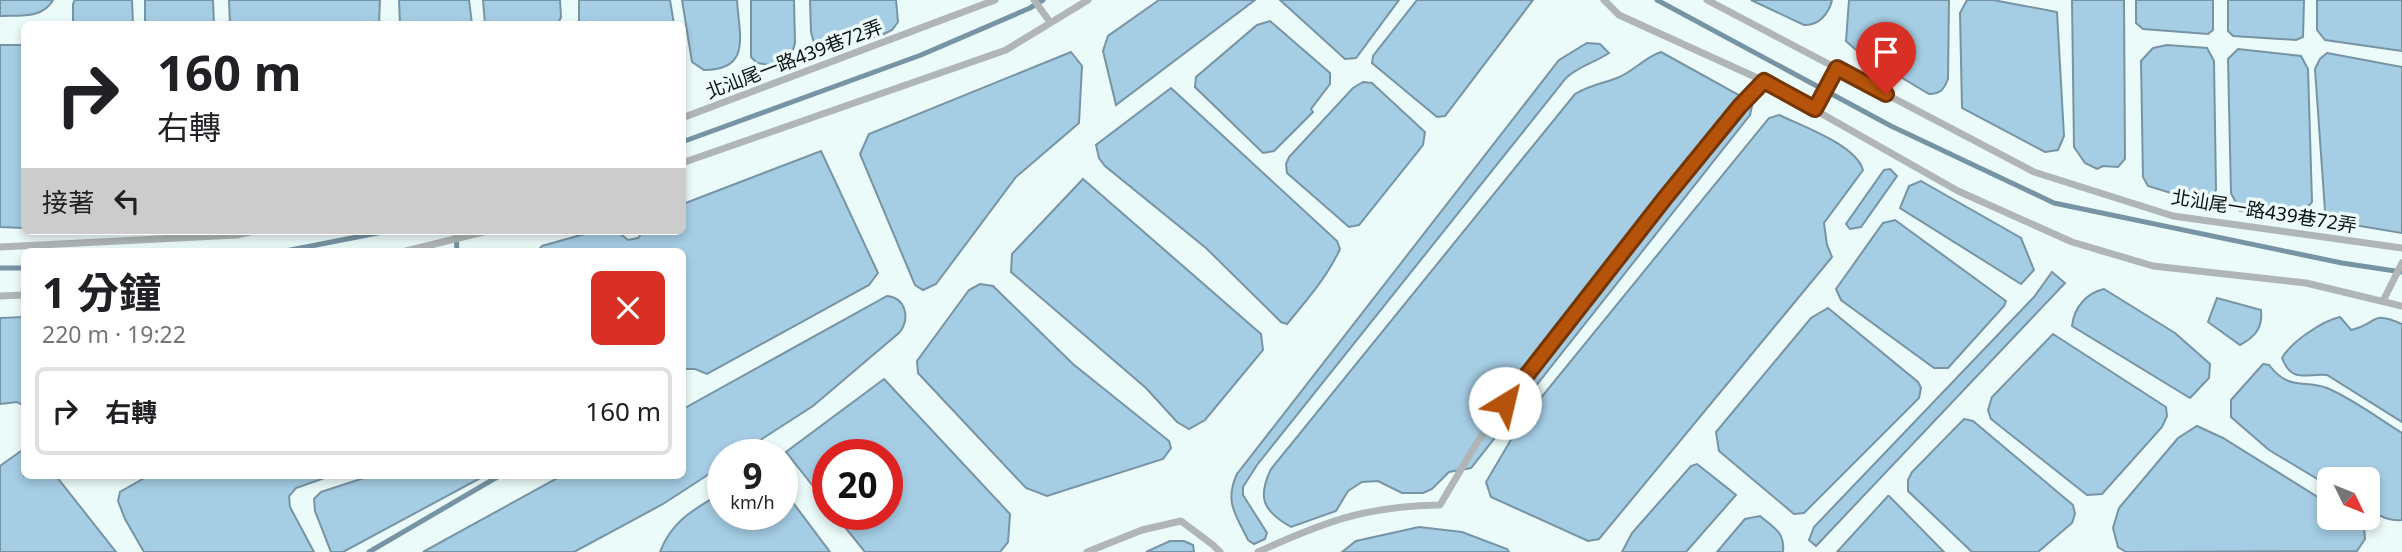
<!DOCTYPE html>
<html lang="zh-TW">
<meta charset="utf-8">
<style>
body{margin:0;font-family:"Noto Sans","Noto Sans TC",sans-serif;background:#f6f6f6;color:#202124;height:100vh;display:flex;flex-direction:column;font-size:26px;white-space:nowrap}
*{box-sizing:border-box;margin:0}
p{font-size:23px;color:#757577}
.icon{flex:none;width:38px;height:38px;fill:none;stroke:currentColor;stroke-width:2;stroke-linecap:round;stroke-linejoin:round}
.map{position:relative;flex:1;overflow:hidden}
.drawer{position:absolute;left:21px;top:248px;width:665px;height:231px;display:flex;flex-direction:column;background:#fff;border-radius:10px;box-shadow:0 4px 10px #0003}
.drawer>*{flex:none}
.hud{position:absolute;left:21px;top:21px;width:665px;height:214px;border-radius:10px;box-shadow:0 4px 10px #0003;background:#fff;color:#202124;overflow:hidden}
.needle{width:46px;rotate:133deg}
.tools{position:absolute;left:2317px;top:467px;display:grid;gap:14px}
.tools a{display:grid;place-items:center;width:63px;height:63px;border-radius:10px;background:#fff;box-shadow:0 4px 10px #0003;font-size:35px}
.speed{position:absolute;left:707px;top:439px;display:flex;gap:14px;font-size:35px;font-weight:700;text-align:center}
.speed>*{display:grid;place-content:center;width:91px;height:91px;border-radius:50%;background:#fff;box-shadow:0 4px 10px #0003;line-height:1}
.speed small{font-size:18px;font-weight:400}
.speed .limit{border:10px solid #d22;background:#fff;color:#111}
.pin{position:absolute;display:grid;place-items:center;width:60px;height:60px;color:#fff;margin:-72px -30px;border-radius:50% 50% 50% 0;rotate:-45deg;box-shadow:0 0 7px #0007}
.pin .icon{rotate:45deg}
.me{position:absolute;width:77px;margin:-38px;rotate:36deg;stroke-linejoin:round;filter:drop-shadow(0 0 5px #0008)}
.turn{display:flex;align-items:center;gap:24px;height:147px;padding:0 21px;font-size:32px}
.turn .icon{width:91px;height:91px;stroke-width:2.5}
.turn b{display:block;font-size:49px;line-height:60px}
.then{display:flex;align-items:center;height:66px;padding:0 21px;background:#0003;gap:14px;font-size:26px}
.round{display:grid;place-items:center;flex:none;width:74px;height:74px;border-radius:10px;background:#f6f6f6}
.head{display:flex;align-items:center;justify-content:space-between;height:119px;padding:0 21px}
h1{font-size:42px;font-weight:700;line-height:52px}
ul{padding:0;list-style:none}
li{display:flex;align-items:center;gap:21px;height:88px;margin:0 14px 10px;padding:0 7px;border:4px solid #e0e0e0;border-radius:10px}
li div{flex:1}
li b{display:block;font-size:26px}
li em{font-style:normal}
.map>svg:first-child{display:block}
.water{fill:#a5cde4;stroke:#7794a4;stroke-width:2}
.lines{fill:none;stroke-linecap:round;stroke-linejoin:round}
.stream{stroke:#7794a4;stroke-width:5}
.lane{stroke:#b0b6b7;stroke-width:7}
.route-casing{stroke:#753606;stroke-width:18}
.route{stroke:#b45309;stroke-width:12}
.labels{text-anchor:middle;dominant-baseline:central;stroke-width:7;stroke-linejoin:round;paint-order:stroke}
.street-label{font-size:19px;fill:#0b1010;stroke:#ebfbfa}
</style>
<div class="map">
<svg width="2402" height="552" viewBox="0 0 2402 552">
<rect width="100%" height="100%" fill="#ebfbfa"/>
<!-- water -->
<g class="water">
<path d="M0 0H53C43 19 19 15 0 16Z"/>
<polygon points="75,0 132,0 133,24 73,24 73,4"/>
<polygon points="145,0 213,0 214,24 145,24"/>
<polygon points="229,0 380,0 379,24 230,24"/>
<polygon points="399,0 469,0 472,24 400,24"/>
<polygon points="483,0 560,0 561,17 558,24 485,24"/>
<polygon points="579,0 670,0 674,24 579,24"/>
<path d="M682 0H737C739 35 752 70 704 70L692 62Z"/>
<polygon points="751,0 794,0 795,43 792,53 770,65 757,63 751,57"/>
<polygon points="810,0 896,0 898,22 892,30 884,34 817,54 811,32"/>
<polygon points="1159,0 1255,0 1116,105 1103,51 1108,36"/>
<polygon points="1280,0 1399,0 1356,58 1345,59"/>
<polygon points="1417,0 1533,0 1445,116 1437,117 1372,63 1373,56"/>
<path d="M1751 0H1832C1829 13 1819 26 1804 25Z"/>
<path d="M1849 0H1949L1948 79C1944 89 1941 94 1929 94L1856 50 1846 41Z"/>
<polygon points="1967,0 1993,0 2057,12 2064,136 2058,150 2045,152 1962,108 1960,13"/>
<polygon points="2072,0 2124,0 2125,159 2118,167 2103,166 2097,169 2085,163 2074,147"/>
<polygon points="2136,0 2213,0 2213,30 2208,34 2143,29 2136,23"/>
<polygon points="2228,0 2304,0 2303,37 2296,40 2233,36 2228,31"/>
<polygon points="2317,0 2402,0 2402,51 2325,40 2317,30"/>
<polygon points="1270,21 1330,73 1330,84 1311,109 1313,112 1274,151 1263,153 1195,87 1196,77 1257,25"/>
<path d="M1587 43 1600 44 1609 53C1594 63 1579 66 1566 78L1257 465 1243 487V495L1267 533 1265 539 1254 544 1248 540C1236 515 1224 502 1237 474L1559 60Z"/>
<polygon points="0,45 24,45 24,228 0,227"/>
<polygon points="2167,45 2207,48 2214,61 2216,190 2209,200 2203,203 2148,186 2143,177 2141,61 2153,48"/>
<path d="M2238 49 2301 56 2308 69 2312 202C2296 225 2264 214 2240 211L2231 193 2228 59Z"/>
<polygon points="1071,52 1082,66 1079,123 1016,177 936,284 923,290 915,285 860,154 869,134"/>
<path d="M1661 52 1746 99 1752 106 1750 115 1471 468 1449 472 1432 489 1423 493H1402L1378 481 1362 482 1348 491 1336 511 1291 527C1263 511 1257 498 1271 469L1575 94C1592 84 1601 84 1617 78 1633 72 1645 57 1661 52Z"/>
<polygon points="2327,53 2402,67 2402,233 2336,222 2325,211 2315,69 2320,59"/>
<polygon points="1363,82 1372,83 1425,132 1423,145 1359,225 1349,227 1287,173 1286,164 1289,157 1353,88"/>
<path d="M1171 88 1337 241 1340 249C1327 277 1307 300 1287 324L1281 322 1206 248 1105 166 1099 158 1096 145Z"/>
<path d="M1779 115C1802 126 1856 145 1863 170L1824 223 1827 245 1832 257 1599 539 1588 541 1491 497 1486 482 1522 421 1769 118Z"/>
<polygon points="821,151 878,273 869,285 707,374 695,369 683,369 682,252 537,252 542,246 595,231 617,231 628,240 638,238 643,231 682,231 683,204"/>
<polygon points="1890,169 1897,176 1861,227 1850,229 1846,224 1884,170"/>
<polygon points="1083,179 1261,334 1263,350 1205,420 1189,429 1177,422 1146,388 1011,272 1012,254"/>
<polygon points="1921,181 2021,238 2034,270 2021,284 1900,208 1909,186"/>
<polygon points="1895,220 2006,301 2004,306 1948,368 1934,368 1841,300 1836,289 1883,223"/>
<polygon points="2052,272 2065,283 1816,546 1809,540 1814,527 2034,297"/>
<polygon points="980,284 993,286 1073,364 1169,441 1171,448 1163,459 1047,496 1026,488 918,373 917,361 969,290"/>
<path d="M2104 289 2175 333 2210 364 2209 378 2190 398 2072 326C2074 308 2086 293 2104 289Z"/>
<path d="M887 296C906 298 910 318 900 332L813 406 737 455H723V465L663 504 574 552H423L561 476H682L683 409Z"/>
<path d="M2217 298 2261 310C2263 328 2255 337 2240 345L2208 322Z"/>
<polygon points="1828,308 1918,382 1921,388 1919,398 1804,513 1794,514 1719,451 1716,432 1811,318"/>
<polygon points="24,317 24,406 17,402 0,404 0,318"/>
<path d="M2340 317 2351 330C2380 323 2369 310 2402 324V422L2327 375C2306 373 2292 384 2282 358 2291 342 2322 321 2340 317Z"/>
<polygon points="2053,334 2166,407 2167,416 2162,427 2102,494 2087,495 1991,419 1988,410 1992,397"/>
<path d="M2263 364 2269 365C2290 392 2304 379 2327 388 2353 399 2378 418 2402 433V520C2389 522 2379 515 2368 509V480H2329V486L2269 450 2231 417V400Z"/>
<polygon points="884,379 1010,514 1008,542 1000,552 865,552 835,515 887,514 887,455 828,455 828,505 786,452"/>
<polygon points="1964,419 1973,421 2073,505 2075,514 2072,523 2038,552 1972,552 1908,491 1908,480 1912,472"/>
<polygon points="2197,426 2223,438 2329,504 2329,518 2351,518 2364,526 2365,539 2357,551 2126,552 2118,547 2113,528 2119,508 2178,438"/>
<polygon points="21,451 24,452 24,476 56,476 116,552 0,552 0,466"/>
<polygon points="1697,464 1736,495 1686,552 1622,552 1632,533 1691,466"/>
<polygon points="148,476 330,476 296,488 289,496 290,507 314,552 144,552 125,519 118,501 120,492"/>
<polygon points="370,476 484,476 343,552 331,552 315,511 314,499 321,492"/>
<path d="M782 488 830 552H660C672 520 695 509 723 492V514H782Z"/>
<polygon points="1888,496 1889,496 1944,552 1837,552"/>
<path d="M1760 516C1774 528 1785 532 1783 552H1717L1745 519Z"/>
<polygon points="1419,527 1462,532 1507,549 1509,552 1342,552 1356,541"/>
<polygon points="1170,541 1184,541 1193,545 1194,552 1146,552"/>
</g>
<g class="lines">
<!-- stream -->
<g class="stream">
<polyline points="1657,0 1891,126 2054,203 2342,263 2402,272"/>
<polyline points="682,142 921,55 1030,8 1043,0"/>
<polyline points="456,231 457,252"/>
<polyline points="280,252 388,231"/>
<polyline points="0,268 24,268"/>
<polyline points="369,552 499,476"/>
</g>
<!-- lane -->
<g class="lane">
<polyline points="1034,0 1050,22"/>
<polyline points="1604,0 1619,15 1764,81 1958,191 2072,242 2153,266 2306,283 2402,306"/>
<polyline points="1707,0 2034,172 2173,216 2402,248"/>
<polyline points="1815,109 1837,68"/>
<polyline points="682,118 995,0"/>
<polyline points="682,163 1006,50 1088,0"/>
<polyline points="0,247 237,235 254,231"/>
<polyline points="402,252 487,231"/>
<polyline points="0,296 24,295"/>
<polyline points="2383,301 2402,263"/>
<polyline points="1087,552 1142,530 1181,521 1213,545 1220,552"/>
<path d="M1258 552C1324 522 1365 506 1440 505L1476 444 1534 363 1665 198 1740 106 1764 81"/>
</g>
</g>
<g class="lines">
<!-- route casing -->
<g class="route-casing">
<polyline id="route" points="1505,403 1665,198 1740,106 1764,81 1815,109 1837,68 1886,94"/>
</g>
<!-- route -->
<use href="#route" class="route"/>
</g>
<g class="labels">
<!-- street labels -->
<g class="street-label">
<text transform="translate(794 59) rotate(-21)">北汕尾一路439巷72弄</text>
<text transform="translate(2264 211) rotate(9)">北汕尾一路439巷72弄</text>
</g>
</g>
</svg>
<div class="tools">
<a><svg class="needle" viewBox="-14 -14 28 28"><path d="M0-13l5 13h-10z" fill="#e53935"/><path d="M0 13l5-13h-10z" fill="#757577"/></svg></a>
</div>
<div class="speed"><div>9<small>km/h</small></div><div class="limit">20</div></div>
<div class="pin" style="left:1886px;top:94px;background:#d93025"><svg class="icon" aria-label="arrive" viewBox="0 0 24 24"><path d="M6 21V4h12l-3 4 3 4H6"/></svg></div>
<svg class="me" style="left:1505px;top:403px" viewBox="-20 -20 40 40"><circle r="19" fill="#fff"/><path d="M0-13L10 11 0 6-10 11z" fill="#b45309"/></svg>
<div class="hud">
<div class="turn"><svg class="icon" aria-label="right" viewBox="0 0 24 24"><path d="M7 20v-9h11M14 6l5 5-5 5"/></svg><div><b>160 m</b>右轉</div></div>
<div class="then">接著<svg class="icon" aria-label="left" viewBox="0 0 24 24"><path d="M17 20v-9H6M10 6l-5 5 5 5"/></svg></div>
</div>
<section class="drawer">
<div class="head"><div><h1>1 分鐘</h1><p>220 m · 19:22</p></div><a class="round" style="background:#d93025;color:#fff"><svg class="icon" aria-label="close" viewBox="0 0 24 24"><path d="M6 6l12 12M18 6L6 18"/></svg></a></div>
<ul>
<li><svg class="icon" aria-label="right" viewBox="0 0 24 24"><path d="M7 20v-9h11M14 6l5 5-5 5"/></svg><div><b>右轉</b></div><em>160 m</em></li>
</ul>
</section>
</div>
